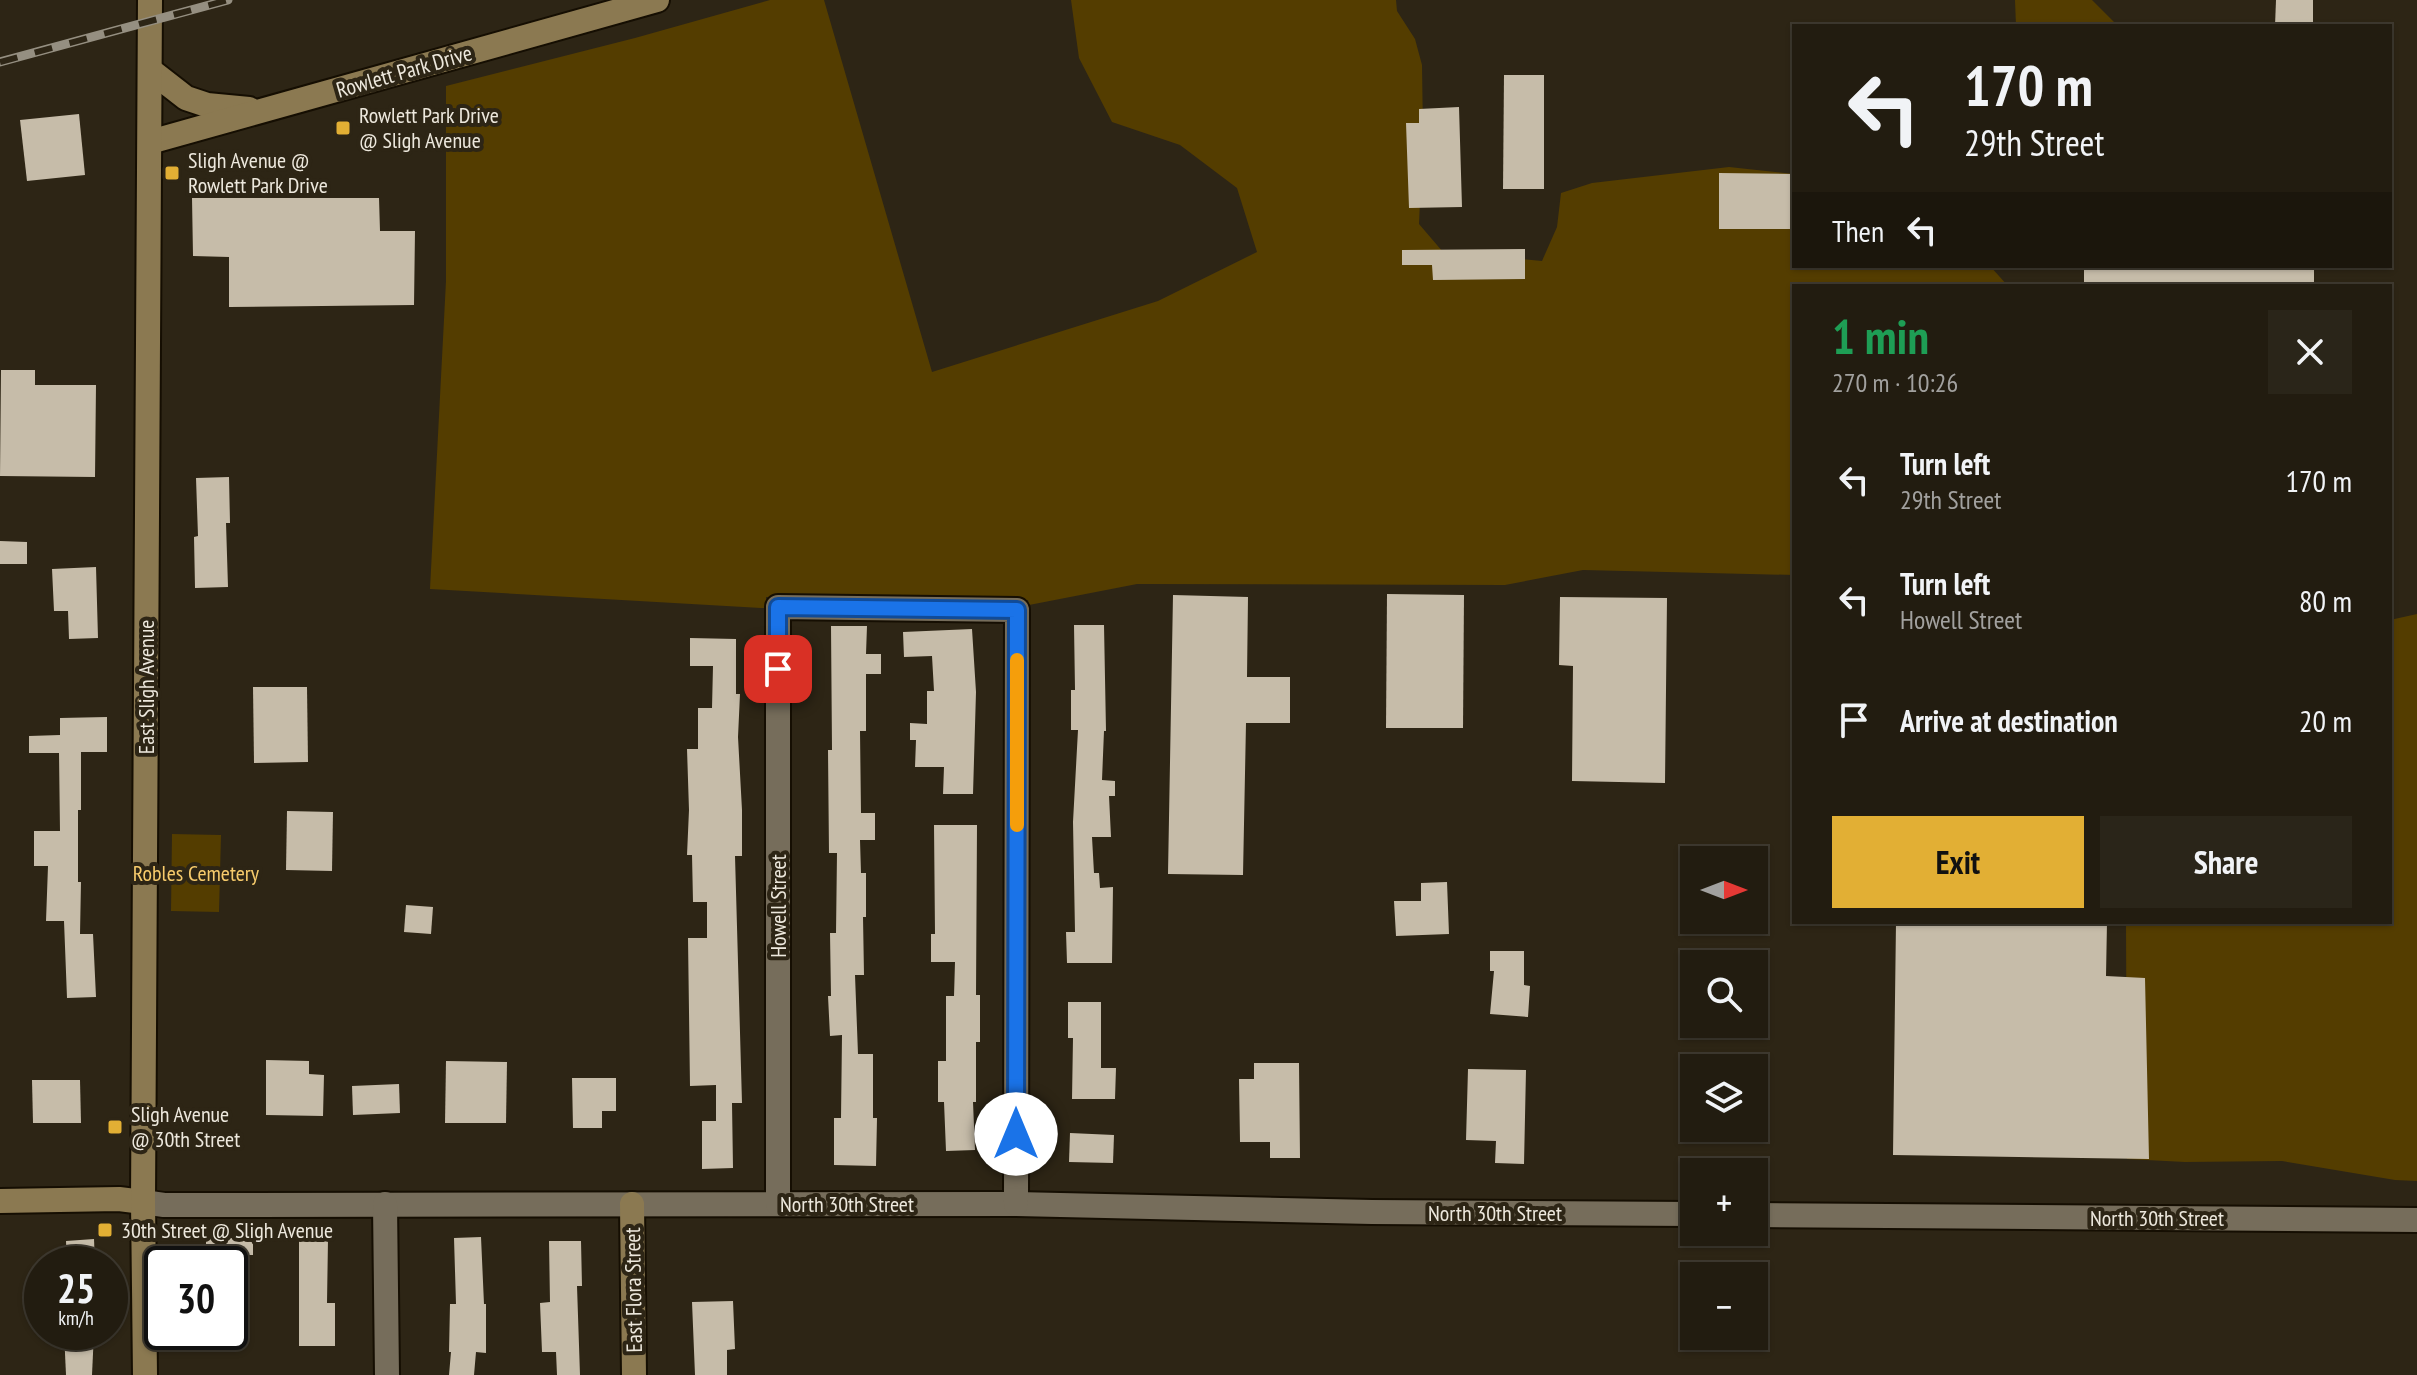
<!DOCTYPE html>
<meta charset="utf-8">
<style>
body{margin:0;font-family:"PT Sans Narrow",sans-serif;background:#2a2519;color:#f1f3f6;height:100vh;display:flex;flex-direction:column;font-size:30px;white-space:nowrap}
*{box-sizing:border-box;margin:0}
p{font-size:26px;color:#a2a19f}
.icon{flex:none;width:44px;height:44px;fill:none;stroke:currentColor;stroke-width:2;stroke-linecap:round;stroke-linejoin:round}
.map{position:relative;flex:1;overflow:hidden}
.panel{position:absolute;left:1792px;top:284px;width:600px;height:640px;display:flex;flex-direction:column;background:#221c10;border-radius:0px;box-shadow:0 2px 6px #0004,0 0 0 2px #3f3a30}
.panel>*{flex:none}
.guide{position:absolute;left:1792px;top:24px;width:600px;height:244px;border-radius:0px;box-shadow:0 2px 6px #0004,0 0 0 2px #3f3a30;background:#221c10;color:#f1f3f6;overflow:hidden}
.needle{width:52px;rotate:90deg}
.tools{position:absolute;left:1680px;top:846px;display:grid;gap:16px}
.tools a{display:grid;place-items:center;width:88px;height:88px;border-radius:0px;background:#221c10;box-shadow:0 2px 6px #0004,0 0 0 2px #3f3a30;font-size:40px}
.speed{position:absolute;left:24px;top:1246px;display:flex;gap:16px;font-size:40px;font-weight:700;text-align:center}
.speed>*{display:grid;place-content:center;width:104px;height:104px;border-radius:50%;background:#221c10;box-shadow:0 2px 6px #0004,0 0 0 2px #3f3a30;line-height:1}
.speed small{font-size:20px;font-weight:400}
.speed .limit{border:4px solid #111;border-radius:12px;background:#fff;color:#111}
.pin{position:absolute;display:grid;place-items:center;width:68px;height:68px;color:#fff;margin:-34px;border-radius:16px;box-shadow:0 4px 12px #0006}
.me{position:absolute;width:88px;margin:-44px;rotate:0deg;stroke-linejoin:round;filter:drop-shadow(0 0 6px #0008)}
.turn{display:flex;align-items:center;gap:28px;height:168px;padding:0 40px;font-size:36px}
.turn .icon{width:104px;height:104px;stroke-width:2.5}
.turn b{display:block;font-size:56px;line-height:68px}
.then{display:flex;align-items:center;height:76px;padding:0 40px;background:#0003;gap:16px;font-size:30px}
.round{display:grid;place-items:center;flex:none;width:84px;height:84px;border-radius:0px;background:#2a2519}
.head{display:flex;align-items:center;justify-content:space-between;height:136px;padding:0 40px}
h1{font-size:48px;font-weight:700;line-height:60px;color:#1e9e55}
.action{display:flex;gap:16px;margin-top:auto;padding:16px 40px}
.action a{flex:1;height:92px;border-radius:0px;background:#e2af34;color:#111;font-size:32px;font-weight:700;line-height:92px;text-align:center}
.action a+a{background:#2a2519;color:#f1f3f6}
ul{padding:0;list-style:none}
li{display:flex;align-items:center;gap:24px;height:120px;padding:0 40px}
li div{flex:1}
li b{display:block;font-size:30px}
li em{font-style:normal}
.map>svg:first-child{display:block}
.green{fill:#543d00}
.building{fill:#c6bca9}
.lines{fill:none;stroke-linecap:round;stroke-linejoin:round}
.street-casing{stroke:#150e02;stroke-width:28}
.secondary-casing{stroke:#150e02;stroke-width:28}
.street{stroke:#766d5b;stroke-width:24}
.secondary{stroke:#8b7951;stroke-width:24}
.rail-casing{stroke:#958f81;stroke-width:9}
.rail{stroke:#2d2515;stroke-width:6;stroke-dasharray:18;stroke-linecap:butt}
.route-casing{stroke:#114b97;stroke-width:20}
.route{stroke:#1a73e8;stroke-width:14}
.slow{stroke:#f59e0b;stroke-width:14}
.poi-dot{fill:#e2af34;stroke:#2d2515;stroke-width:3}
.labels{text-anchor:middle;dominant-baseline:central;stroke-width:8;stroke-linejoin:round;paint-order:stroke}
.street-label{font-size:22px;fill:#ede8dd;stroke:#2d2515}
.poi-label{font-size:22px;fill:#ede8dd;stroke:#2d2515;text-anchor:start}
.park-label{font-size:22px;fill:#f7cb6c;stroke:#2d2515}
</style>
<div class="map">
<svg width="2417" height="1375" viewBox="0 0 2417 1375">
<rect width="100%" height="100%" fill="#2d2515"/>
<!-- green -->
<g class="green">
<polygon points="770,0 824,0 932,372 1158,301 1257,252 1237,188 1180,145 1112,122 1079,58 1071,0 1396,0 1397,11 1415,39 1422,65 1423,133 1419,224 1443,252 1542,261 1557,227 1561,193 1592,183 1729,167 1794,174 1794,266 1990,266 2008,286 1794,286 1794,575 1583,570 1505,585 1137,584 1029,605 1028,600 766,597 766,608 761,608 430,589 446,281 446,86 635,38"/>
<polygon points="2015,0 2092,0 2118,26 2016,26"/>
<polygon points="2417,614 2417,1181 2395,1180 2282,1161 2185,1162 2127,1159 2126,922 2390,922 2390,620"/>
<polygon points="172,834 221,835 219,912 171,911"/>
</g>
<!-- building -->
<g class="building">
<polygon points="2276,0 2313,0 2313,26 2275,26"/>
<polygon points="1504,75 1544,75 1544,189 1503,189"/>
<polygon points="1459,107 1462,207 1409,208 1406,123 1419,123 1419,109"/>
<polygon points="79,114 85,175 27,181 20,120"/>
<polygon points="1719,173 1794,174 1794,229 1719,229"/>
<polygon points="192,198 379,198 380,231 415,231 414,305 229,307 229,257 193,256"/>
<polygon points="1525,249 1525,279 1433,280 1432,265 1402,265 1402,250"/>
<rect x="2084" y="266" width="230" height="20"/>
<polygon points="1,370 35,370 35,385 96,385 95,477 0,476"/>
<polygon points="229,477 230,523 226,523 228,587 195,588 194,537 198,536 196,478"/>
<polygon points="0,541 27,542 27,564 0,564"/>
<polygon points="96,567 98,638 69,639 68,611 54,611 52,569"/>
<polygon points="1387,594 1464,595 1463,728 1386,728"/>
<polygon points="1173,595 1248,597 1247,677 1290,677 1290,723 1246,723 1243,875 1168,874"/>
<polygon points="1560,597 1667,598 1665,783 1572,781 1573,666 1559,665"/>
<polygon points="1074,625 1104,625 1106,731 1104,731 1102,780 1115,781 1115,796 1109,796 1111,837 1092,837 1094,873 1099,873 1100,888 1113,887 1112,963 1067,963 1066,932 1075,932 1073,822 1078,730 1071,730 1071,690 1075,690"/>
<polygon points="831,626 867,626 866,654 881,654 881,674 866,674 866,731 860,731 861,813 875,813 875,840 860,840 861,873 866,873 866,917 863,917 864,975 855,975 858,1054 873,1054 873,1118 877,1118 876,1166 834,1165 834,1118 841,1118 842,1035 830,1036 828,996 831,996 830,933 836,933 837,853 829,853 828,750 832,750"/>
<polygon points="972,629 976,692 973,794 943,794 944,767 915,767 916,740 910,740 910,723 927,724 927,691 934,691 932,656 904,657 903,632"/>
<polygon points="690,638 736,639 736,694 740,694 738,737 742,810 742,856 735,856 742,1103 732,1103 733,1168 702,1169 702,1121 716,1121 716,1085 690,1086 688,938 707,938 707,902 693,902 692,855 687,855 689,810 687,749 698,749 698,708 712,708 713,666 690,666"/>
<polygon points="253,687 307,687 308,762 254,763"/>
<polygon points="107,717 107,752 81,752 81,810 78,810 78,882 81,882 80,934 93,934 96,997 67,998 64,921 46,921 48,866 34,866 34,831 60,831 59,753 29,753 29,736 60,735 60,718"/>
<polygon points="287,811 333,812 332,871 286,870"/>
<polygon points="934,825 977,825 976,995 980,995 980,1042 976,1042 976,1102 973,1102 975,1150 946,1151 944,1102 938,1102 938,1061 946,1061 946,996 954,996 955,962 931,962 931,934 935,934"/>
<polygon points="1447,882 1449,934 1396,936 1394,901 1421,901 1421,883"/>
<polygon points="406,905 433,907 431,934 404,932"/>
<polygon points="1896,922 2107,922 2106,976 2145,978 2149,1159 1893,1155"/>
<polygon points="1490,951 1524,951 1524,985 1530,986 1528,1017 1490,1014 1494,971 1490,971"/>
<polygon points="1068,1002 1101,1002 1101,1068 1116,1068 1115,1099 1072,1099 1073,1038 1068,1038"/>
<polygon points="266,1060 309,1061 309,1074 324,1075 323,1116 266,1115"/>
<polygon points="446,1061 507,1062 506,1123 445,1123"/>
<polygon points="1254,1063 1299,1063 1300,1158 1270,1158 1270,1142 1240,1142 1239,1079 1254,1079"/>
<polygon points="1468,1069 1526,1070 1524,1164 1495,1163 1496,1141 1466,1140"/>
<polygon points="572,1078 616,1078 616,1111 602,1111 602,1128 573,1128"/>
<polygon points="32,1080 80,1080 81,1123 33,1123"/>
<polygon points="399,1084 400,1113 353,1115 352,1086"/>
<polygon points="1070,1133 1114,1135 1113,1163 1069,1162"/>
<polygon points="481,1237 484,1304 486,1304 486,1353 476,1352 474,1375 449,1375 451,1352 449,1352 450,1304 456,1304 454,1238"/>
<polygon points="206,1238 253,1238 253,1255 238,1255 238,1264 206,1264"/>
<polygon points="94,1239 95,1264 67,1264 66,1241"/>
<polygon points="299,1239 328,1239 327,1303 335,1303 335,1346 299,1346"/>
<polygon points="549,1241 581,1241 582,1286 577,1286 580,1375 557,1375 556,1352 542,1352 540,1303 550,1302"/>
<polygon points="733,1301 735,1349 727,1350 727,1375 695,1375 692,1302"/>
<polygon points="64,1332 94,1332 92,1375 66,1375"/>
</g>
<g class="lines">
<!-- street casing -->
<g class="street-casing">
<g id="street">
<polyline points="143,1202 164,1205 1016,1204 1372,1212 1694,1214"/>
<polyline points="385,1204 387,1375"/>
<polyline points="778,1204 778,607 1017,610 1016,1204"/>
<polyline points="1754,1215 2417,1220"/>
</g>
</g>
<!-- secondary casing -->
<g class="secondary-casing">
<g id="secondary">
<polyline points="150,70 186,98 207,105 249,109"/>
<polyline points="150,142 657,0"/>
<polyline points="0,1201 119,1199 143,1202"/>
<polyline points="632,1204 634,1375"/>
<polyline points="145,1375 143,1202 150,0"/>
</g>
</g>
<!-- street -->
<use href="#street" class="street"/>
<!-- secondary -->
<use href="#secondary" class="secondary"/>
<!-- rail casing -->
<g class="rail-casing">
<polyline id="rail" points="0,62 228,0"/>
</g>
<!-- rail -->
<use href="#rail" class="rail"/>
</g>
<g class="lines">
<!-- route casing -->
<g class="route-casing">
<polyline id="route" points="778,669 778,607 1017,610 1016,1134"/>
</g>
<!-- route -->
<use href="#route" class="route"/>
<!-- slow -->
<polyline class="slow" points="1017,825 1017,660"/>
</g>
<!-- markers -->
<g class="poi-dot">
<rect x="335" y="120" width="16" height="16" rx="4"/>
<rect x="164" y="165" width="16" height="16" rx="4"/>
<rect x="107" y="1119" width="16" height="16" rx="4"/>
<rect x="97" y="1222" width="16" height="16" rx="4"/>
</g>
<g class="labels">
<!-- street labels -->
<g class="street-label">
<text transform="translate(404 71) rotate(-16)">Rowlett Park Drive</text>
<text transform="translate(146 687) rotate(-90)">East Sligh Avenue</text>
<text transform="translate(778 906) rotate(-90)">Howell Street</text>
<text x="847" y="1204">North 30th Street</text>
<text x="1495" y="1213">North 30th Street</text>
<text x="2157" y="1218">North 30th Street</text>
<text transform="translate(633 1290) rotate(-91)">East Flora Street</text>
</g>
<!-- poi labels -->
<g class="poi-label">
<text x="359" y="115">Rowlett Park Drive<tspan x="359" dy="25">@ Sligh Avenue</tspan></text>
<text x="188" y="160">Sligh Avenue @<tspan x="188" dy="25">Rowlett Park Drive</tspan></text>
<text x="131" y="1114">Sligh Avenue<tspan x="131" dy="25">@ 30th Street</tspan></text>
<text x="121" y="1230">30th Street @ Sligh Avenue</text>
</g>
<!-- park labels -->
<g class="park-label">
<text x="196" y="873">Robles Cemetery</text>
</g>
</g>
</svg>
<div class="tools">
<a><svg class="needle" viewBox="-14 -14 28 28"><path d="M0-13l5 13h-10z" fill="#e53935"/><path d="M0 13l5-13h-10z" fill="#a2a19f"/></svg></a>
<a><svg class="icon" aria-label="search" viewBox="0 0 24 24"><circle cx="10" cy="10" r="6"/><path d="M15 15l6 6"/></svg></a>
<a><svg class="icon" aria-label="layers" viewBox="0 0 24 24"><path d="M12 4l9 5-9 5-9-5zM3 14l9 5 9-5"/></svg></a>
<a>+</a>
<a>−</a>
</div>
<div class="speed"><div>25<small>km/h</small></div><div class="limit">30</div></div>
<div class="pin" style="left:778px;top:669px;background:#d93025"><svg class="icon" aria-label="arrive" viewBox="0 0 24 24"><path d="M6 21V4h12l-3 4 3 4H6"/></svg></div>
<svg class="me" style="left:1016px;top:1134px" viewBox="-20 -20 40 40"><circle r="19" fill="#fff"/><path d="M0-13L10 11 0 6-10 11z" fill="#1a73e8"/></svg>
<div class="guide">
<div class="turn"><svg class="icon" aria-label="left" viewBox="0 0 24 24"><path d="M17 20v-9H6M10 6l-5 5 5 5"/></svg><div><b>170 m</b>29th Street</div></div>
<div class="then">Then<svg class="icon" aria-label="left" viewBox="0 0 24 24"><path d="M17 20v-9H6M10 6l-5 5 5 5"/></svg></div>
</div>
<section class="panel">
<div class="head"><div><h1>1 min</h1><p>270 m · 10:26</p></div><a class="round"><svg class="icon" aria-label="close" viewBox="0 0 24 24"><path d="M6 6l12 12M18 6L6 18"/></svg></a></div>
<ul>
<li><svg class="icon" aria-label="left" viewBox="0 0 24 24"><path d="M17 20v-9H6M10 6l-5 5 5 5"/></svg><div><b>Turn left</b><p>29th Street</p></div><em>170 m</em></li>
<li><svg class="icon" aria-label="left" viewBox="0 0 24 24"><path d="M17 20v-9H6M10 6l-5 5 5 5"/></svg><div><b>Turn left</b><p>Howell Street</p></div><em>80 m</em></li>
<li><svg class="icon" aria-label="arrive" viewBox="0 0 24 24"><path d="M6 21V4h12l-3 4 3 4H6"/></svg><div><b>Arrive at destination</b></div><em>20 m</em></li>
</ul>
<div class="action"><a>Exit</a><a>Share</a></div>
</section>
</div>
